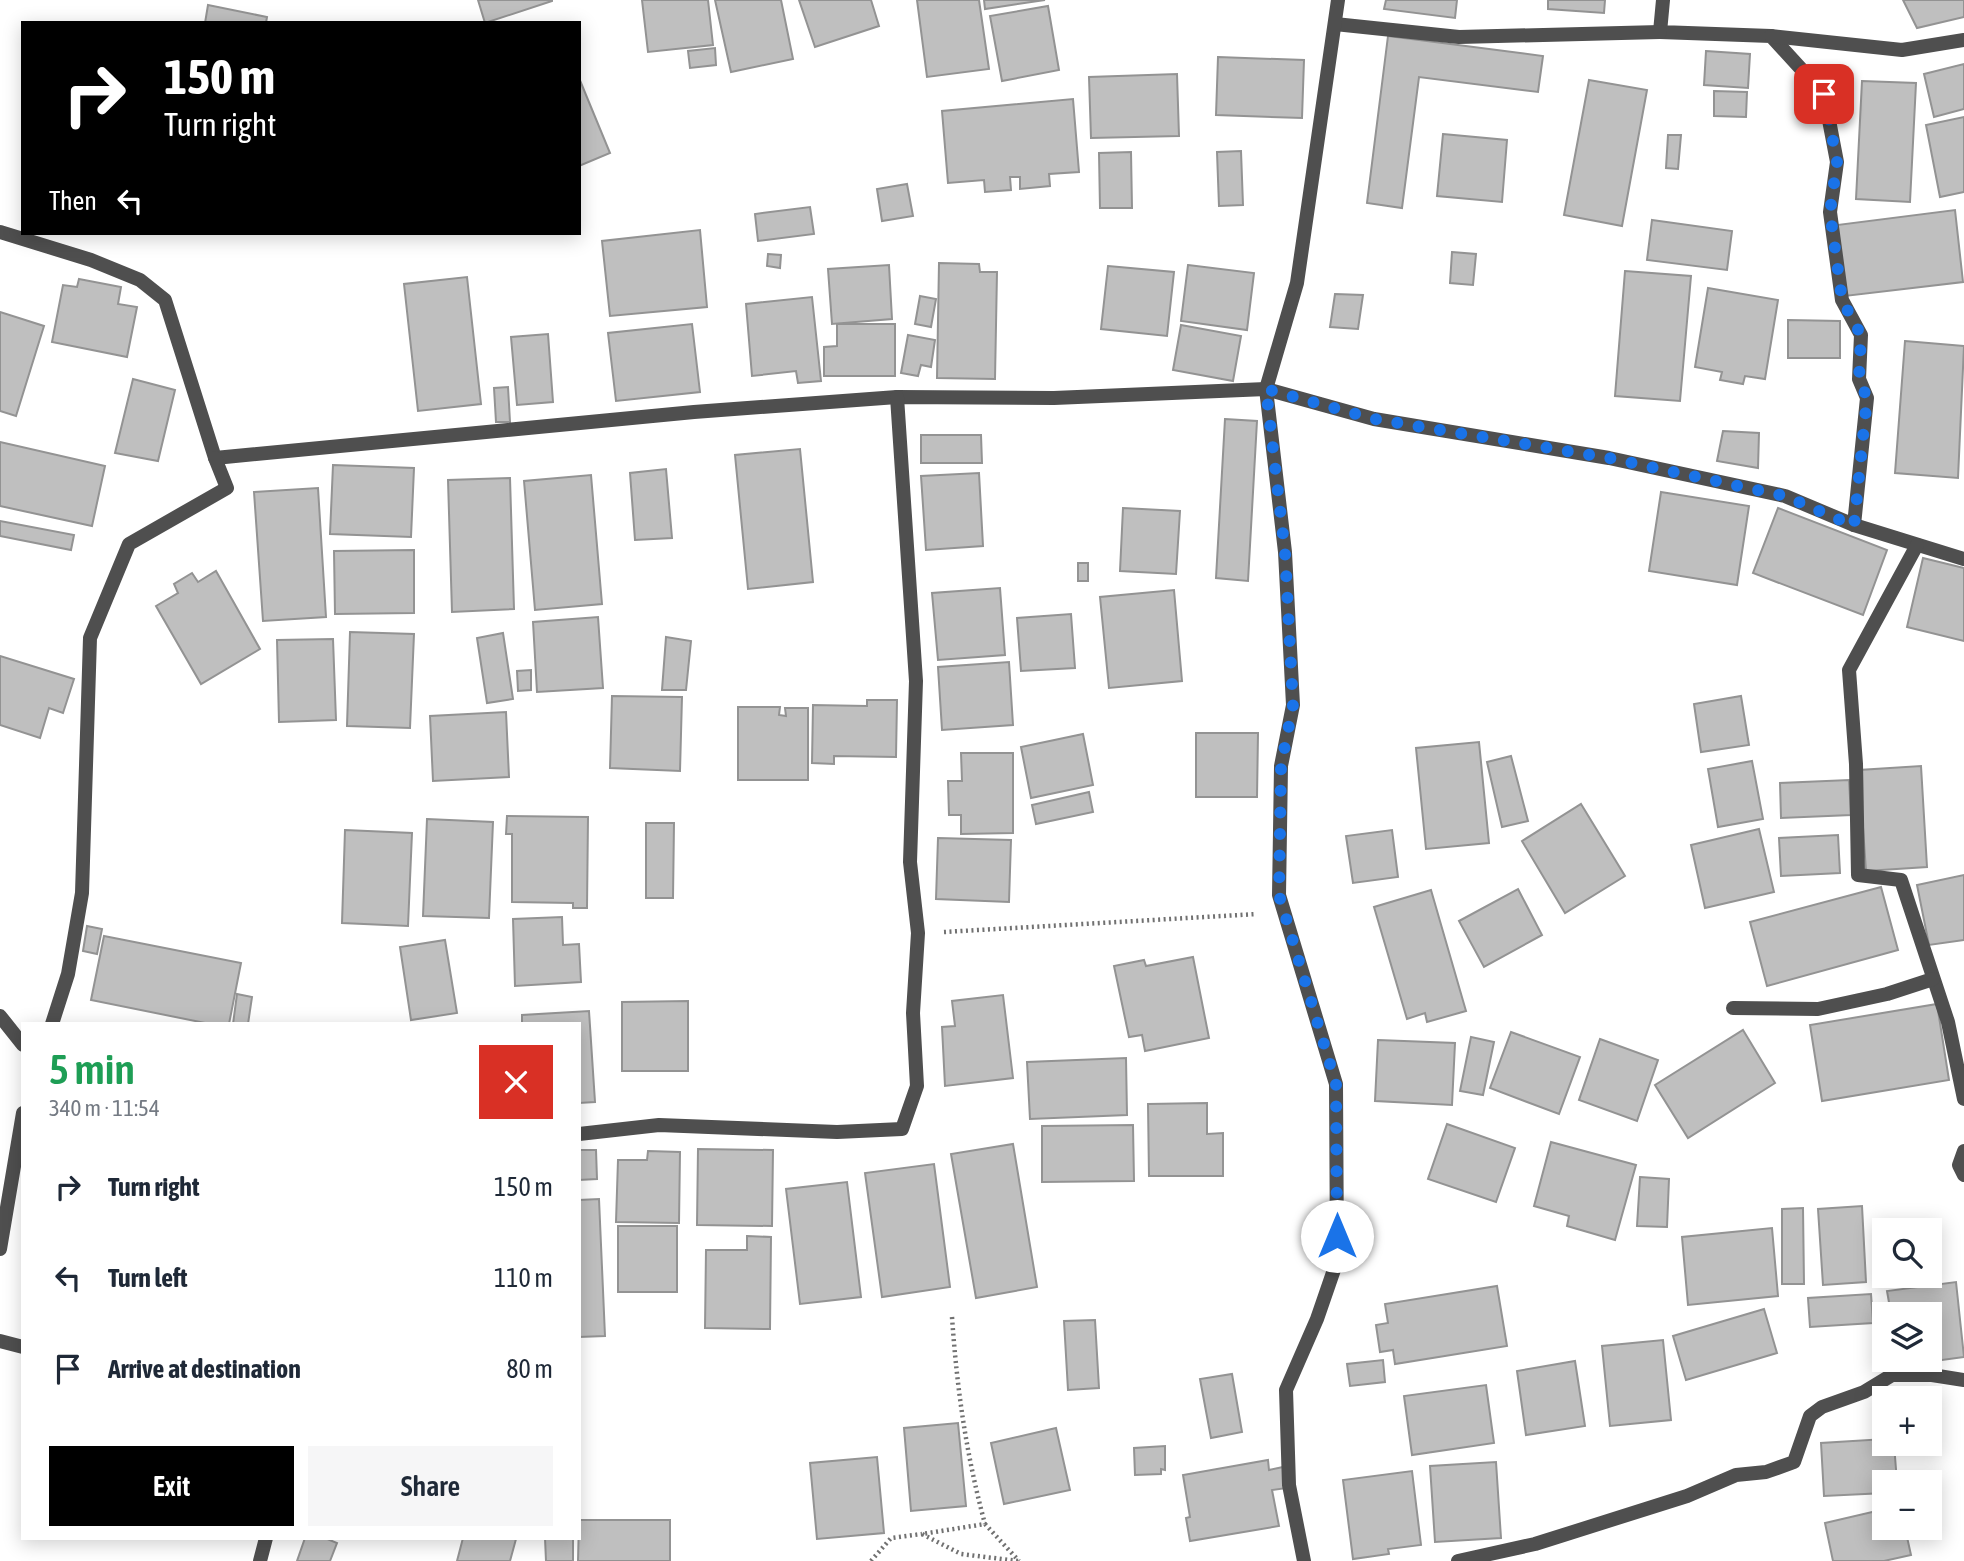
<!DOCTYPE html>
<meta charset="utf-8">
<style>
body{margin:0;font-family:"Asap Condensed",sans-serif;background:#f6f6f7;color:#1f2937;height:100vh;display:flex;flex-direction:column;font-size:26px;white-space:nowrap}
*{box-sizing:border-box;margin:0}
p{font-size:23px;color:#747a83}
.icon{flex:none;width:38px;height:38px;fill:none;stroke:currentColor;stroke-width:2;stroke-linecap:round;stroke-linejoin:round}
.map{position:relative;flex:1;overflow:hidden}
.drawer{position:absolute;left:21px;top:1022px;width:560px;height:518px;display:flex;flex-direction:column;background:#fff;border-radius:0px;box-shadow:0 4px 18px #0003}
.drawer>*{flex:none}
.guide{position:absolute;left:21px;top:21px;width:560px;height:214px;border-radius:0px;box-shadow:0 4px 18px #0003;background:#000;color:#fff;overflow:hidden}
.fabs{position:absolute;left:1872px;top:1218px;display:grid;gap:14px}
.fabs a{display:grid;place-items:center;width:70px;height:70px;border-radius:0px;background:#fff;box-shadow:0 4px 18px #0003;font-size:35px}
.pin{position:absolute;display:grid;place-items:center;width:60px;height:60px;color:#fff;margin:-30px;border-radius:14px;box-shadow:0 4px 10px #0006}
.me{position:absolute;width:77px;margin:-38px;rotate:0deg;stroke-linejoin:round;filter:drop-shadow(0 0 5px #0008)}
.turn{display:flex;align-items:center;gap:24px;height:147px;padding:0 28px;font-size:32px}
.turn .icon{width:91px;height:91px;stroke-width:2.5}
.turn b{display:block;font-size:49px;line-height:60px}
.then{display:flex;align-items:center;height:66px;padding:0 28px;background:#0003;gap:14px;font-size:26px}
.round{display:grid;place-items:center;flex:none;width:74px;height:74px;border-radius:0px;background:#f6f6f7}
.head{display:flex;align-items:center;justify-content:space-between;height:119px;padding:0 28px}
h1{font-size:42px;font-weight:600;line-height:52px;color:#1e9e55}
.primary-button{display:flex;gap:14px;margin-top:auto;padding:14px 28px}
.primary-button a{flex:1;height:80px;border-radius:0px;background:#000;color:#fff;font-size:28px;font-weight:600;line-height:80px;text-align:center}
.primary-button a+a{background:#f6f6f7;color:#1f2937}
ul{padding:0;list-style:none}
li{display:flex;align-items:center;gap:21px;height:91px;padding:0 28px}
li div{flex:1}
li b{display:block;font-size:26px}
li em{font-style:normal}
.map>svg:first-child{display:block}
.building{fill:#bfbfbf;stroke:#939393;stroke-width:2}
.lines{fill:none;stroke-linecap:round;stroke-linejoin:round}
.path{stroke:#717171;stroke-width:4.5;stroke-dasharray:2 3.5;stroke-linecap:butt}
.street{stroke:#4f4f4f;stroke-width:14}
.route{stroke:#1a73e8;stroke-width:12;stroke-dasharray:0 21.6}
</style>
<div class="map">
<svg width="1964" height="1561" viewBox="0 0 1964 1561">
<rect width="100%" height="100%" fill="#fff"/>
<!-- building -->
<g class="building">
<polygon points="478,0 552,0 552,1 485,23"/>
<polygon points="642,0 708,0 713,45 648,52"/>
<polygon points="715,0 781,0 793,59 731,72"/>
<polygon points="799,0 871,0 879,26 815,47"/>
<polygon points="917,0 979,0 989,69 927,77"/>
<polygon points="984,0 1045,0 985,9"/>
<polygon points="1386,0 1457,0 1455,18 1384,9"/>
<polygon points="1548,0 1605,0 1604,13 1548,9"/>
<polygon points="1903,0 1964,0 1964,17 1917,28"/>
<polygon points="208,5 267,17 266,23 205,23"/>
<polygon points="1048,6 1059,70 1002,81 990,16"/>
<polygon points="1388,36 1543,56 1538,92 1419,77 1402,208 1367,203"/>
<polygon points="715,48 716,65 690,68 688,51"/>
<polygon points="1706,51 1750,54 1748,88 1704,85"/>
<polygon points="1218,57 1304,60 1302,118 1216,115"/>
<polygon points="1964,64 1964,109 1934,117 1924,74"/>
<polygon points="1177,74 1179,136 1091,138 1089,77"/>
<polygon points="579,78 610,153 579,166"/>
<polygon points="1589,80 1647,90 1622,226 1564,215"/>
<polygon points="1862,81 1916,83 1910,202 1856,199"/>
<polygon points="1714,91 1747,92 1746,117 1714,116"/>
<polygon points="1073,99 1079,172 1049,174 1050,186 1020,189 1020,177 1010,177 1011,190 985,192 984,180 948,183 942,111"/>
<polygon points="1964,117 1964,192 1940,197 1926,125"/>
<polygon points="1443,134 1507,140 1502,202 1437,196"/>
<polygon points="1668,135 1681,135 1678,169 1666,168"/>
<polygon points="1241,151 1243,205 1219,206 1217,152"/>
<polygon points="1131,152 1132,208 1100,208 1099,153"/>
<polygon points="907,184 913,216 882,221 877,189"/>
<polygon points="810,207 814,234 758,241 755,214"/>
<polygon points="1955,210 1963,282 1845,296 1837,225"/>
<polygon points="1652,220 1732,231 1727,270 1647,260"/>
<polygon points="700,230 707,307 610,316 602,241"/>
<polygon points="1452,252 1476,254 1473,285 1450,283"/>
<polygon points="768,254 781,255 780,268 767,266"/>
<polygon points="939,263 979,264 980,272 997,272 995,379 937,378"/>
<polygon points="889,265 892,319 832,324 828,269"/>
<polygon points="1188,265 1254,273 1247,330 1181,321"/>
<polygon points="1108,266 1174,272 1167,336 1101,329"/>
<polygon points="1625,271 1691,276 1680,401 1615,396"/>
<polygon points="467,277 481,404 418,411 404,284"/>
<polygon points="79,279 121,287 118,304 137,307 127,357 52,342 63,285 77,287"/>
<polygon points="1708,288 1778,300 1765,379 1745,376 1743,384 1720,380 1722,372 1695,367"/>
<polygon points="1335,294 1363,295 1358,329 1330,327"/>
<polygon points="920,296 936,299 931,327 915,324"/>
<polygon points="812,297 821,381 798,383 796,371 752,376 746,304"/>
<polygon points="0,312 44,326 16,416 0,411"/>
<polygon points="1788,320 1840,321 1840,358 1788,358"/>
<polygon points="692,324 700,392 616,401 608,333"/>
<polygon points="837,324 895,324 895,376 824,376 824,347 837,346"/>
<polygon points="1181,325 1241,336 1233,381 1173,370"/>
<polygon points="548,334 553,402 517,405 511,337"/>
<polygon points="908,335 935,340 931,367 921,365 918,376 901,373"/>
<polygon points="1905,341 1964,346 1958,478 1895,473"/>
<polygon points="133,379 175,390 158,461 115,453"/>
<polygon points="508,387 510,422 496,422 494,388"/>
<polygon points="1225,419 1257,421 1248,581 1216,578"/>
<polygon points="1723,431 1759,433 1758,468 1717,461"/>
<polygon points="921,435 981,435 982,463 921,463"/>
<polygon points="0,442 105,466 92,526 0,506"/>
<polygon points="800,449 813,582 748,589 735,455"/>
<polygon points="333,465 414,468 411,537 330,534"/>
<polygon points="666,469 672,538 635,540 630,473"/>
<polygon points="979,473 983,546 926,550 921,476"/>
<polygon points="591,475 602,604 535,610 524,481"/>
<polygon points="510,478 514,609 452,612 448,480"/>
<polygon points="318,488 326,617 263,621 254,492"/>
<polygon points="1661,492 1749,506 1737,585 1649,571"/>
<polygon points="1123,508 1180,511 1176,574 1120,571"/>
<polygon points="1778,508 1887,550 1863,615 1753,573"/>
<polygon points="0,521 74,535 71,550 0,536"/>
<polygon points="414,550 414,613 335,614 334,551"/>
<polygon points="1923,558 1964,568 1964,641 1907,627"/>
<rect x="1078" y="563" width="10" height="18"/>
<polygon points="216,571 260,649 201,684 156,606 178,593 174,584 192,573 198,582"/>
<polygon points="1000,588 1005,655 938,660 932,593"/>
<polygon points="1174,590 1182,681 1109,688 1100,597"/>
<polygon points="1071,614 1075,668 1021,671 1017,618"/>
<polygon points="598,617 603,688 537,692 533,622"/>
<polygon points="350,632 414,634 410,728 347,726"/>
<polygon points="503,633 513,699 487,703 477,638"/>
<polygon points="666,637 691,641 686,690 662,690"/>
<polygon points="333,639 336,720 279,722 277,640"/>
<polygon points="0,656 74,679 63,713 49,708 40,738 0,725"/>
<polygon points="1009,662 1013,725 942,730 938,667"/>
<polygon points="531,670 531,690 518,691 517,671"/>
<polygon points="612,696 682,697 680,771 610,768"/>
<polygon points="1741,696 1749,745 1701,752 1694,704"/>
<polygon points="867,700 897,700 896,757 834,756 834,764 812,763 813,705 867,706"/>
<polygon points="738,707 780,707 779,715 786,716 785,708 808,708 808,780 738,780"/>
<polygon points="506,712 509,777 433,781 430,716"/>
<polygon points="1196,733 1258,733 1257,797 1196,797"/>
<polygon points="1083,734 1093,785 1031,798 1021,747"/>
<polygon points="1479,742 1489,843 1426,849 1416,748"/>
<polygon points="961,753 1013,753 1013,833 961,834 961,815 949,815 948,781 962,781"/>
<polygon points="1511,756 1528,821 1502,827 1487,762"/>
<polygon points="1752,761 1763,819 1718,827 1708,769"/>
<polygon points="1921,766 1927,867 1866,871 1859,770"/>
<polygon points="1849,780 1851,815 1781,818 1780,783"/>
<polygon points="1089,792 1093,812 1036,824 1032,805"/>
<polygon points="1581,804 1625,876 1565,913 1522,841"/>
<polygon points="507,816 588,817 587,908 573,908 573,903 512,902 512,834 506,834"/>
<polygon points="427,819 493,822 489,918 423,916"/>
<polygon points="646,823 674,823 673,898 646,898"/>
<polygon points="1759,829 1774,892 1705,908 1691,845"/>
<polygon points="345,830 412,833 408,926 342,923"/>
<polygon points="1392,830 1398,877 1353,883 1346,836"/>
<polygon points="1838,835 1840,873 1781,876 1779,838"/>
<polygon points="938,838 1011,840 1009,902 936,899"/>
<polygon points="1964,875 1964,940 1929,945 1917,885"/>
<polygon points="1881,887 1898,950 1767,986 1750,922"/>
<polygon points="1518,889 1542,935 1484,967 1459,921"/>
<polygon points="1431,890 1466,1011 1427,1022 1425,1013 1407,1019 1374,907"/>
<polygon points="562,917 563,945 579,944 581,982 515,986 513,919"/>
<polygon points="87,926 102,929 97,954 83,951"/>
<polygon points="104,936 241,963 229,1024 210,1024 91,1000"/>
<polygon points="445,940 457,1013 411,1020 400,947"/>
<polygon points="1193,957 1209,1038 1145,1051 1142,1035 1129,1037 1114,966 1144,960 1146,966"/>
<polygon points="237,994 252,997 248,1024 233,1024"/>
<polygon points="1003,995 1013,1078 945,1086 942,1027 955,1026 952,1001"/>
<polygon points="688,1001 688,1071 622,1071 622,1002"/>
<polygon points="1937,1004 1949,1080 1822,1101 1810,1025"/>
<polygon points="589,1011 595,1102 579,1103 579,1024 522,1024 522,1015"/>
<polygon points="1743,1030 1775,1083 1688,1138 1655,1085"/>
<polygon points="1511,1032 1580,1057 1559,1114 1490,1088"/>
<polygon points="1471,1037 1494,1042 1483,1095 1460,1091"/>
<polygon points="1600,1039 1658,1060 1637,1121 1579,1100"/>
<polygon points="1378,1040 1455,1043 1452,1105 1375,1101"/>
<polygon points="1126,1058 1127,1115 1030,1119 1027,1062"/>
<polygon points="1207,1103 1207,1134 1223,1133 1223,1176 1149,1176 1148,1104"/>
<polygon points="1447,1124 1515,1148 1496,1202 1428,1179"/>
<polygon points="1133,1125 1134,1181 1042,1182 1042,1126"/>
<polygon points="1551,1142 1636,1165 1615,1240 1567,1226 1569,1216 1534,1206"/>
<polygon points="1013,1144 1037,1287 976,1298 951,1154"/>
<polygon points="698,1149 773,1150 772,1226 697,1225"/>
<polygon points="579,1150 596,1150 597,1179 579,1180"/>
<polygon points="648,1151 680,1152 679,1223 616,1222 618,1160 647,1160"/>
<polygon points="934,1164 950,1287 882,1297 865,1173"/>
<polygon points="1640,1177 1669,1179 1667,1227 1637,1226"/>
<polygon points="847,1182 861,1297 800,1304 786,1189"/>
<polygon points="599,1199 605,1336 579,1337 579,1200"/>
<polygon points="1862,1206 1866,1282 1823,1285 1818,1209"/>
<polygon points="1803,1208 1804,1284 1782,1284 1782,1209"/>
<rect x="618" y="1226" width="59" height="66"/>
<polygon points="1772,1228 1778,1296 1688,1305 1682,1237"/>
<polygon points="747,1236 771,1237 770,1329 705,1328 706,1250 747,1250"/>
<polygon points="1956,1282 1964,1357 1898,1366 1897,1360 1930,1360 1930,1314 1891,1314 1887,1291"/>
<polygon points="1497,1286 1507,1346 1395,1364 1393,1350 1380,1352 1376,1325 1388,1323 1385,1304"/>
<polygon points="1871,1294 1873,1323 1810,1327 1808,1298"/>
<polygon points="1764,1309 1777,1353 1686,1380 1673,1336"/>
<polygon points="1095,1320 1099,1388 1068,1390 1064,1321"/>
<polygon points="1663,1340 1671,1420 1610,1426 1602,1346"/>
<polygon points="1383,1360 1385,1382 1350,1386 1347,1364"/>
<polygon points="1575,1361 1585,1426 1526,1435 1517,1371"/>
<polygon points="1232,1374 1242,1432 1211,1438 1200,1379"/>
<polygon points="1486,1385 1494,1443 1412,1455 1404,1396"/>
<polygon points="958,1423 966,1506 911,1511 904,1428"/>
<polygon points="1056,1428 1070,1490 1004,1504 991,1443"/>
<polygon points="1885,1439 1885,1444 1894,1444 1897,1482 1885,1482 1885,1493 1824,1496 1821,1443"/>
<polygon points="1165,1446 1165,1470 1161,1469 1161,1474 1135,1475 1134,1448"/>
<polygon points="877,1457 884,1533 817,1539 810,1463"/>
<polygon points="1268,1460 1269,1470 1283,1467 1287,1488 1272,1490 1279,1526 1190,1541 1186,1518 1190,1517 1183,1475"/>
<polygon points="1496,1462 1501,1538 1435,1542 1430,1466"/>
<polygon points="1412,1471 1421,1545 1388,1549 1389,1554 1353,1559 1343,1480"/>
<polygon points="1885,1509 1885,1528 1905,1528 1911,1555 1884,1561 1833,1561 1825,1523"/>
<polygon points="579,1520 670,1520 670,1561 578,1561"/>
<polygon points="305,1538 325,1538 337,1543 330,1561 297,1561"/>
<polygon points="463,1538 512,1538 516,1539 510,1561 457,1561"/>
<polygon points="545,1538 573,1538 573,1561 546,1561"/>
</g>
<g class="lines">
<!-- path -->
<g class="path">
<polyline points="944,932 1257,914"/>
<path d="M952 1317C957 1389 966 1454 985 1524"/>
<polyline points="871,1561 891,1538 922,1534"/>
<polyline points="1018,1561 961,1554 922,1534 985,1524 1019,1561"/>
</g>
<!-- street -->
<g class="street">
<polyline points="1663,0 1660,32 1771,36 1824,94 1837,162 1830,212 1842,300 1861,335 1859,379 1867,398 1854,525"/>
<polyline points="1335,24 1459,37 1660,32"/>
<polyline points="1771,36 1902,50 1964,40"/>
<polyline points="0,232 91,260 140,280 165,300 215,458 694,412 897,397 1054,398 1266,389 1374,419 1609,458 1785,496 1854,525 1964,559"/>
<polyline points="1917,545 1849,670 1856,764 1858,875 1901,880 1948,1022 1964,1099"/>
<polyline points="1733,1008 1818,1009 1887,994 1933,979"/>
<polyline points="0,1016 23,1045"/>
<polyline points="52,1024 68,974 82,893 90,638 129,544 227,488 215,458"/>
<polyline points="579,1134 659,1125 837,1132 902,1129 917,1086 913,1013 918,933 910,862 916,681 897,397"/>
<polyline points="1964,1151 1959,1165 1964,1175"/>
<polyline points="0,1249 23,1113"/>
<polyline points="0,1341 23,1347"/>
<polyline points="260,1561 266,1538"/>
<polyline points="1304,1561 1289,1485 1286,1390 1317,1319 1337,1261 1336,1084 1279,895 1281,766 1293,705 1285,552 1266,389 1297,283 1338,0"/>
<polyline points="1458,1561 1535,1544 1687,1496 1736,1475 1766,1472 1794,1462 1810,1416 1822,1407 1864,1392 1892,1375 1932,1375 1964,1380"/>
</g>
</g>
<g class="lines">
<!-- route -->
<polyline class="route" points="1337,1236 1336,1084 1279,895 1281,766 1293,705 1285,552 1266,389 1374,419 1609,458 1785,496 1854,526 1867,398 1859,379 1861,335 1842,300 1830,212 1837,162 1824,94"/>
</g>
</svg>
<div class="fabs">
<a><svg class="icon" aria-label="search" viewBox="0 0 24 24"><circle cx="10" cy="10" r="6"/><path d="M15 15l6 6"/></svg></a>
<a><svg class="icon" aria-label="layers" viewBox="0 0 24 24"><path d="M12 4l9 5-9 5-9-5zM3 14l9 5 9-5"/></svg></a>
<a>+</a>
<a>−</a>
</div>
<div class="pin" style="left:1824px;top:94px;background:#d93025"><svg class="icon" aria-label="arrive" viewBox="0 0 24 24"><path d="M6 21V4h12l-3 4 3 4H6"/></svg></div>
<svg class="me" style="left:1337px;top:1236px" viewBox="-20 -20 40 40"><circle r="19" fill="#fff"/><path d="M0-13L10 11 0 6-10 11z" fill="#1a73e8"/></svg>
<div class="guide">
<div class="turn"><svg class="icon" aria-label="right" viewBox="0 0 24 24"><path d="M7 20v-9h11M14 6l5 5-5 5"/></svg><div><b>150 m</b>Turn right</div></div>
<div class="then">Then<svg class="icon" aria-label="left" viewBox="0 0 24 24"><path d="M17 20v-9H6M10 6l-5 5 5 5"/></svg></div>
</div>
<section class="drawer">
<div class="head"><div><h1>5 min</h1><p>340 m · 11:54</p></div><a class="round" style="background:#d93025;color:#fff"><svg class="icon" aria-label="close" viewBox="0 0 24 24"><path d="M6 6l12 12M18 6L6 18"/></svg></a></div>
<ul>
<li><svg class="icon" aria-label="right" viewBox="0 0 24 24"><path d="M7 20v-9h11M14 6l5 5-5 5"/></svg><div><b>Turn right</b></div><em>150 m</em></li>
<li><svg class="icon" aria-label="left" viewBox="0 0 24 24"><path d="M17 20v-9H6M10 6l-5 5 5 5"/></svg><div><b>Turn left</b></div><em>110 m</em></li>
<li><svg class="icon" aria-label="arrive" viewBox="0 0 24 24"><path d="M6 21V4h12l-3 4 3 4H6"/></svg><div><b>Arrive at destination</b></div><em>80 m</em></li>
</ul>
<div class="primary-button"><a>Exit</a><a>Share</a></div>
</section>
</div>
